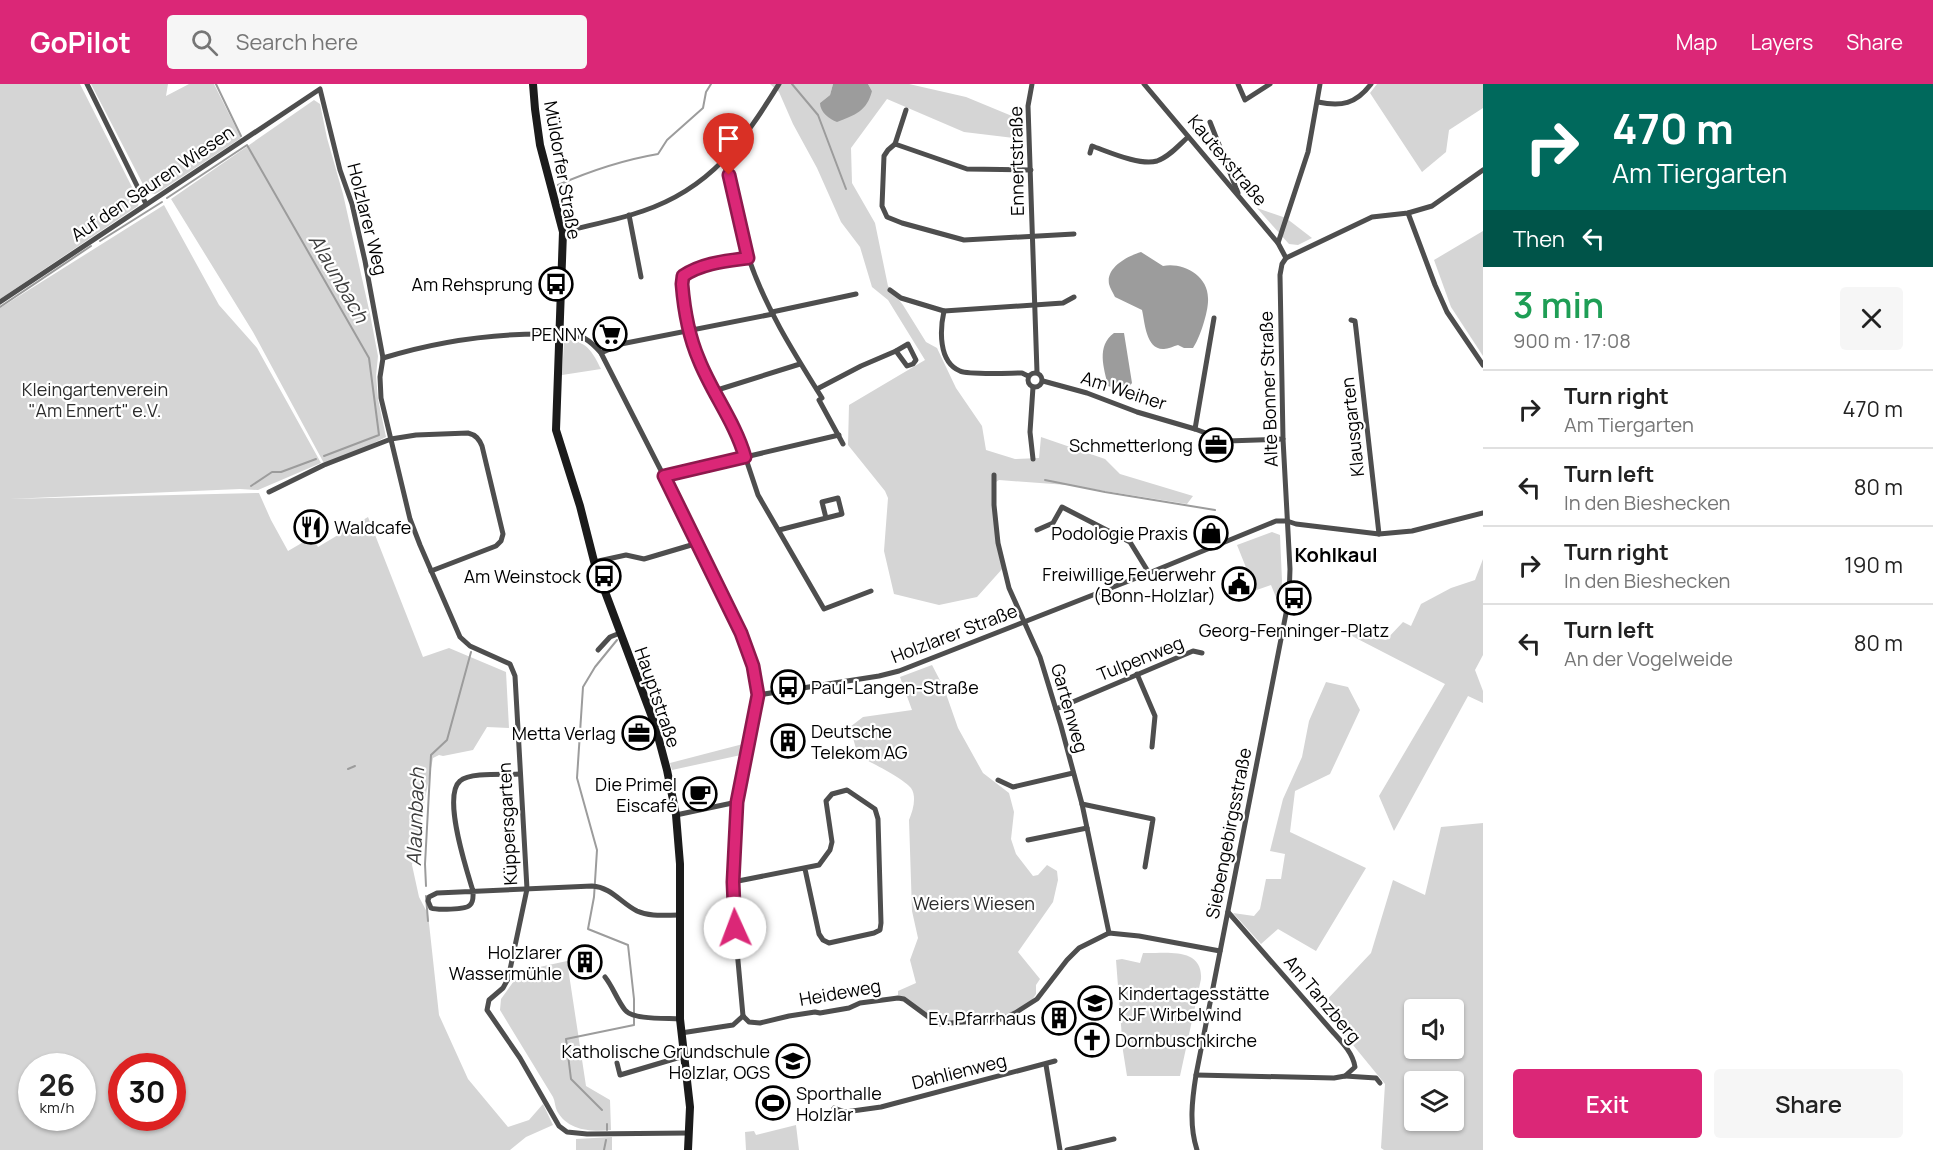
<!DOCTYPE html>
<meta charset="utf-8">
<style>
body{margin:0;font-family:Manrope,sans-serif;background:#f6f6f6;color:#222;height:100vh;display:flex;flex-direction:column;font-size:22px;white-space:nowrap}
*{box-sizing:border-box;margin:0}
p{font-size:20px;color:#767676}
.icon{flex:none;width:33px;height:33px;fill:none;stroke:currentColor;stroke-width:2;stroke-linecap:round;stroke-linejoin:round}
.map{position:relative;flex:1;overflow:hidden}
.sheet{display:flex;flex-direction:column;background:#fff;width:450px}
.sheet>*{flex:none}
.top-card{background:#00695c;color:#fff;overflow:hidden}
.controls{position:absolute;left:1404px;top:915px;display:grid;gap:12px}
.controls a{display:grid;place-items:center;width:60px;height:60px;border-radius:6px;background:#fff;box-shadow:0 2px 4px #0004;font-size:30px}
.speed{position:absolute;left:18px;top:969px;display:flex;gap:12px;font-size:30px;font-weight:700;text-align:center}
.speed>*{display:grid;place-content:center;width:78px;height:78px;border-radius:50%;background:#fff;box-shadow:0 2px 4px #0004;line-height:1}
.speed small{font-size:15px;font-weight:400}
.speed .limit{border:9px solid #d22;background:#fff;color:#111}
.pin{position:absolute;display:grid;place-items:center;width:51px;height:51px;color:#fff;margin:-62px -26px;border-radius:50% 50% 50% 0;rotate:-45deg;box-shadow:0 0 6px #0007}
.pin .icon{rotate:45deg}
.me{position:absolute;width:66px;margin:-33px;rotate:358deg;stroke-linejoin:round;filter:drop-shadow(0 0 4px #0008)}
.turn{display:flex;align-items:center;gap:21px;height:126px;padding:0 30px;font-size:27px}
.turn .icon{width:78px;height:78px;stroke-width:2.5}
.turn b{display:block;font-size:42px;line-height:51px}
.then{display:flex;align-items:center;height:57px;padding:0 30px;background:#0003;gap:12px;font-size:22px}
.round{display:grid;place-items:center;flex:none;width:63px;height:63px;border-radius:6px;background:#f6f6f6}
.overview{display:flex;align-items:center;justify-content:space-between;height:102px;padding:0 30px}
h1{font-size:36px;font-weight:600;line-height:45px;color:#1e9e55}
.action{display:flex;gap:12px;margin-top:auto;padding:12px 30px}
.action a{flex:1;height:69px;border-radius:6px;background:#db2777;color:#fff;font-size:24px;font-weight:600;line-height:69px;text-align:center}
.action a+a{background:#f6f6f6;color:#222}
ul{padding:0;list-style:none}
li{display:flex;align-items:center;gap:18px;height:78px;padding:0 30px;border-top:2px solid #e0e0e0}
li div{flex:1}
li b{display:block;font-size:22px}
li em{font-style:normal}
header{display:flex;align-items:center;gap:36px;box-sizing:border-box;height:84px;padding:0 30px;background:#db2777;color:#fff}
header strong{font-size:28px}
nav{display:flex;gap:33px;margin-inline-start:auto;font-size:21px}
.search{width:420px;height:54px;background:#f6f6f6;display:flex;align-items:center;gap:15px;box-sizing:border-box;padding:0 21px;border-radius:6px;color:#767676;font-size:22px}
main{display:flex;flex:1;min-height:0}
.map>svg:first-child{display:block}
.green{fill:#d5d5d5;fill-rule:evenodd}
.water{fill:#9c9c9c}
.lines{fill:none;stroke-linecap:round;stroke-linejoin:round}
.stream{stroke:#9c9c9c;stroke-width:2}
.street{stroke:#4e4e4e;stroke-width:5}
.secondary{stroke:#1b1b1b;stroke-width:8}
.route-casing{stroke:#8e194d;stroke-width:15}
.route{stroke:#db2777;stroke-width:10}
.labels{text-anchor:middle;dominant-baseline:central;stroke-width:4.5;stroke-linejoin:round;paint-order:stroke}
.street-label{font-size:18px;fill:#000;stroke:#fff}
.poi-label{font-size:18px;fill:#000;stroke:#fff;text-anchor:end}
.park-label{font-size:18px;fill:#2c2c2c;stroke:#fff}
.water-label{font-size:20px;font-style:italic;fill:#3d3d3d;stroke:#fff}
.neighbourhood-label{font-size:20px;font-weight:bold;fill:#000;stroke:#fff}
</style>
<header>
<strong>GoPilot</strong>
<div class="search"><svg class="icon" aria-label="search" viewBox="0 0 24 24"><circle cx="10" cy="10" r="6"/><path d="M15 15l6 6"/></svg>Search here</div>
<nav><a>Map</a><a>Layers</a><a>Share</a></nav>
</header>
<main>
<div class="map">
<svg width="1483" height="1066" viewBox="0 0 1483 1066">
<rect width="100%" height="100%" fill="#fff"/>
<!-- green -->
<g class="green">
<polygon points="0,0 80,0 139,117 138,122 0,215"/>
<polygon points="91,0 168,0 166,12 189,0 214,0 241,54 159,108 155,110 147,108"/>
<polygon points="770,0 833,0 830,11 820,19 872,7 868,0 909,0 966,13 1024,37 1023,55 964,48 887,15 851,64 852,99 875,139 888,202 903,221 926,258 937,264 956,304 982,342 986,366 1015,375 1039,374 1041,353 1105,375 1120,390 1193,412 1187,420 1067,401 999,396 996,398 994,430 1003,484 977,513 939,521 894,510 884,467 888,414 885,407 848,361 849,321 925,276 888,216 872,203 860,163 841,138 817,84 793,40 779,8"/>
<polygon points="1377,0 1483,0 1483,24 1449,46 1446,68 1422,88 1370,9"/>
<polygon points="314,16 320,20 327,54 343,110 370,230 378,272 376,292 378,315 386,353 326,383 253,248 171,115"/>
<path d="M164 121 219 221 257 264 321 379 258 406 240 405 9 415 259 409 271 436 288 467 312 453 318 463 368 433 423 573 449 564 506 588 509 644 487 643 473 666 443 672 439 671 433 674 412 781 419 813 428 830 439 931 468 995 508 1043 529 1036 543 1020 553 1041 526 1053 510 1066H0V224ZM32 982H82V1034H32ZM122 982H172V1034H122Z"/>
<polygon points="1257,124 1286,134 1312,154 1298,161 1289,160"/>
<polygon points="1483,147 1483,272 1451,223 1434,176"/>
<path d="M570 256C588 258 594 271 601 285L562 291 564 259Z"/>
<polygon points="1272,448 1280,451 1282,497 1280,523 1271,501 1248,509 1240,490 1247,486 1237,461"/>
<polygon points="1483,475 1483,571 1475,586 1483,607 1483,619 1468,612 1394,747 1379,712 1445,600 1350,551 1354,549 1386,556 1403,538 1411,542 1421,520 1451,504 1475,496"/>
<path d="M932 581 944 604 958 644 983 689 1009 709 1014 728 1011 755 1016 770 1033 792 1038 791 1047 781 1057 787 1058 796 1053 818 1018 868 1040 895 1036 901V910C1020 938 972 936 942 939 926 933 914 919 898 911V907L916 899 910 876 918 854 912 827 909 736C913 726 917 713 911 704 904 695 869 677 858 672L850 643 863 633 912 626 900 593Z"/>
<polygon points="1326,598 1348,603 1360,626 1330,690 1295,707 1290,748 1366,784 1316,867 1278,845 1261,860 1233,829 1254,832 1260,825 1266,795 1281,795 1285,770 1270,767 1283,715 1302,673 1309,637"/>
<polygon points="743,660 741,671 672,686 670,679"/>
<path d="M1483 739V1066H1384L1381 1064 1385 1000 1321 922 1371 869 1393 796 1425 811 1441 743ZM1414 926H1454V964H1414ZM1414 998H1454V1036H1414Z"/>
<path d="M1143 869C1164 870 1203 862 1201 895L1180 992H1127L1123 967 1116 876 1122 875 1140 879Z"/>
<path d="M567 877 586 1002 610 1016 611 1046C592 1048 568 1047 557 1027 555 1023 555 1017 553 1013L500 926 501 915 521 887Z"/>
<polygon points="796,1041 799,1066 746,1066 745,1048 754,1047 756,1051"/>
<polygon points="612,1053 612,1066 576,1066 576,1055"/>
</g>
<!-- water -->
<g class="water">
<path d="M833 0H868L872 7C867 27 855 31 837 38 829 35 820 28 820 19L830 11Z"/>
<path d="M1141 168 1163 182C1182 178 1208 191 1208 214 1209 226 1200 254 1193 264H1184L1178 261C1174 262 1168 265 1164 265 1146 266 1145 239 1142 226L1115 213C1113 209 1110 204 1109 200 1106 183 1128 172 1141 168Z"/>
<path d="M1114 249H1124L1132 299 1125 308 1108 302C1104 284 1096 262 1114 249Z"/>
</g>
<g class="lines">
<!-- stream -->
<g class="stream">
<polyline points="216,0 241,52"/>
<polyline points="792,0 818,31 846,105"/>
<path d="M558 101C590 87 623 76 658 70L667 56 703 24 706 8 711 0"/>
<polyline points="167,114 247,61 369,274 379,351 324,372"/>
<polyline points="100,157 162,118"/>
<polyline points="0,223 91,162"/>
<polyline points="1045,396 1105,408 1215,426"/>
<polyline points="251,402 272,388 281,388 316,375"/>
<polyline points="348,685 355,682"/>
<polyline points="426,802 425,780 431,671 447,656 471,568"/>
<polyline points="426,812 428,837"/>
<polyline points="602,1026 571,995 566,955 634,941 634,915 628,861 588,845 594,813 597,766 577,694 583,603 595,583 617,556"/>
<polyline points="607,1046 607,1040"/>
<polyline points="604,1066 606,1056"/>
</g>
<!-- street -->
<g class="street">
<polyline points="87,0 146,120"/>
<polyline points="1032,0 1028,22 1037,288"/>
<polyline points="1144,0 1278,159 1286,174"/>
<polyline points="1238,0 1245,16 1270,0"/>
<path d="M1318 18C1341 23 1356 20 1371 0"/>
<polyline points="1210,38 1238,109"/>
<polyline points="895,60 906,26"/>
<path d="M1090 69 1092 62C1109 68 1140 82 1157 77 1169 73 1179 61 1188 53"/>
<path d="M722 78C739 107 738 144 749 175 766 225 794 269 822 314L819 316 843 360"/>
<polyline points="1031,86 967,85 895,60 888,66 884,72 882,122 887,133 902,139 964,156 1074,150"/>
<polyline points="1408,129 1435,201 1447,228 1483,281"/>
<polyline points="629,131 641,193"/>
<path d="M563 148C590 141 617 136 643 127 711 104 743 58 779 0"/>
<polyline points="1278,159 1308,68 1320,0"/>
<path d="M748 174C726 177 702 179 683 192V208L690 247 693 263 699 278 740 357 758 411 824 525 871 507"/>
<polyline points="1286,174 1372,133 1408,129 1432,122 1483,86"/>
<polyline points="890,206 901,214 944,227 1063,219 1074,213"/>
<polyline points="0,218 320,5 340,86 352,120 365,177 383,274 380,293 381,314 410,435 420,461 460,553 470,562 510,580 515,592 527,805 508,895 503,904 489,916 487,926 520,974 559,1042 567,1048 587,1050 689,1049"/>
<path d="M944 227C940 245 938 278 960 287 968 291 1010 289 1022 289L1028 292"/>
<polyline points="772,228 856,210"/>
<polyline points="1351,236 1355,237 1356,245 1379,450"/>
<polygon points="908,260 916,276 913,280 907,282 896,267"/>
<polyline points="601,269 621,260 773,230"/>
<path d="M383 274C435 258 488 250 542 250 556 250 571 249 584 254 591 258 596 263 601 269L698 459 741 549 753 582 758 611 737 718 733 798 735 844 743 932"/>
<circle cx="1035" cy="296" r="7"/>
<polyline points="1043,297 1087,309 1137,328 1195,345 1227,357 1283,355"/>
<polyline points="817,305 861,282 896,267"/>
<polyline points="714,307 800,280"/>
<polyline points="1195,345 1214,234"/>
<polyline points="1033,375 1030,348 1033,303"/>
<polyline points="994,391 994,421 998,459 1009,504 1040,573 1061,642 1082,720 1109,849"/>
<polyline points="664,392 839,351"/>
<path d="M269 408 324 381 391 355 416 351 468 349C476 351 479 355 482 362L503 450 501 457 496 462 431 487"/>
<polyline points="779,446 842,430 838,414 822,418 826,434"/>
<polyline points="1037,446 1053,439 1062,423 1130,458 1149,489"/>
<polyline points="594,478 626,471 644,475 698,459"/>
<polyline points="598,566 610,553 620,549"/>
<polyline points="1137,590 1155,632 1152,663"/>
<polyline points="758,611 879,592 899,587 1149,489 1276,437 1287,437 1296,440 1379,450 1412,447 1483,429"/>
<polyline points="1056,625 1193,567 1202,569"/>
<path d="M520 690C506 691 470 688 460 697 442 712 467 787 473 807 473 811 474 818 470 821 466 826 436 826 431 824L428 817 429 813 437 809 592 802C611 803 621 819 637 827 650 833 665 831 679 831"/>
<polyline points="998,696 1013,703 1073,689"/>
<polyline points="1082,720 1153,735 1145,783"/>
<polyline points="676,731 737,718"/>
<polyline points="1028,756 1087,744"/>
<polyline points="733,798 819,781 830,766 832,758 826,717 832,710 847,706 875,725 878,735 881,839 880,846 874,849 829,859 823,856 819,850 805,785"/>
<path d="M605 893C613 903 617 916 625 926 633 936 667 934 680 935"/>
<polyline points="743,932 749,938 760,939 789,932 815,928 820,929 849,924 860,919 898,914 904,915 938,940 1002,935 1015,929 1037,915 1067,876 1079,864 1109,849 1139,852 1220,867"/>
<polyline points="681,949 733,941 743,932"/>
<polyline points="617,979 620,991 684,972"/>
<polyline points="1046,981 1060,1066"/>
<path d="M1196 991 1334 994 1345 992 1355 983C1353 969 1341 957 1332 947L1228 828"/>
<polyline points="1345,992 1376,994 1380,999"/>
<polyline points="834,1024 845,1028 881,1023 1055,977"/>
<polyline points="1067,1066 1114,1055"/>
<path d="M1197 1066C1189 1041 1192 1016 1196 991L1289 514 1290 485 1283 355 1280 191 1282 180 1286 174"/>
</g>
<!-- secondary -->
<polyline class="secondary" points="533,0 535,25 540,61 563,148 556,346 580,422 595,481 655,641 667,686 676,731 680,780 680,935 690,1023 688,1066"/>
</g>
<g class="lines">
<!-- route casing -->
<g class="route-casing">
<path id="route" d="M729 91 748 174C726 177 702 179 683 192L682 200C684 225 689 253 699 276 712 309 735 338 745 373L664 392 741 549 753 582 758 611 737 718 733 798 735 844"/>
</g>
<!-- route -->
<use href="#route" class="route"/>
</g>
<!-- icons -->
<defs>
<g id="bus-ring" transform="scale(1.725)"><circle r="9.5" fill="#fff" stroke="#000" stroke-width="1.5"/><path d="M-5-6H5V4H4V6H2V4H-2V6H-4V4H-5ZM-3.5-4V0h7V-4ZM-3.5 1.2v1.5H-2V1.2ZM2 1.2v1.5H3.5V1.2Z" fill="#000"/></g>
<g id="supermarket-ring" transform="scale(1.725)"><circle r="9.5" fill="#fff" stroke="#000" stroke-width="1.5"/><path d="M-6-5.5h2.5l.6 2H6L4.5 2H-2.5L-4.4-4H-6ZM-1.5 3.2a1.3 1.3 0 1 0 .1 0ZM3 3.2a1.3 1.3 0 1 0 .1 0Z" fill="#000"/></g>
<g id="office-ring" transform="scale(1.725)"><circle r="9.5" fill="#fff" stroke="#000" stroke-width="1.5"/><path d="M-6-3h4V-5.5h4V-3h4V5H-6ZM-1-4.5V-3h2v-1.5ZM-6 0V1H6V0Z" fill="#000"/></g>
<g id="restaurant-ring" transform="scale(1.725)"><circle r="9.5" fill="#fff" stroke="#000" stroke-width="1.5"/><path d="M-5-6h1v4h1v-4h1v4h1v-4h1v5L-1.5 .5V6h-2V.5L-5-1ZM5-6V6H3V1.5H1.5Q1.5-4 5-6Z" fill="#000"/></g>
<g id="shop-ring" transform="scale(1.725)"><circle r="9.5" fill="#fff" stroke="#000" stroke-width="1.5"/><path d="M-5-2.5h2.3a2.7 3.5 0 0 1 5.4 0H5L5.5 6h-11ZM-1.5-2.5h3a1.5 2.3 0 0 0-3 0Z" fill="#000"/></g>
<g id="civic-ring" transform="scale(1.725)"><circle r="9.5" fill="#fff" stroke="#000" stroke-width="1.5"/><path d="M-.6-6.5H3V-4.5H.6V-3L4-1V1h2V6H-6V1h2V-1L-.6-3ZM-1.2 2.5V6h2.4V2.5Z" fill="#000"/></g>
<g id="building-ring" transform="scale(1.725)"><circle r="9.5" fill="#fff" stroke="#000" stroke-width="1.5"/><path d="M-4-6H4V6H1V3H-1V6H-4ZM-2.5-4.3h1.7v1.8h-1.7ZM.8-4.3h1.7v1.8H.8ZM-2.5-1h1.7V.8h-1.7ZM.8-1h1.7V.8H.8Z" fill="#000"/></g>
<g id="cafe-ring" transform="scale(1.725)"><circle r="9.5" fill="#fff" stroke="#000" stroke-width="1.5"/><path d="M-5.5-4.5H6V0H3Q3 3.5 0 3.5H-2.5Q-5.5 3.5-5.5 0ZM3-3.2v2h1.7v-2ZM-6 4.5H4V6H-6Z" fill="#000"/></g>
<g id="school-ring" transform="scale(1.725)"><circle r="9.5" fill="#fff" stroke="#000" stroke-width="1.5"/><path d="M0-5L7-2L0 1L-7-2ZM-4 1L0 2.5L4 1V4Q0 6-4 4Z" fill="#000"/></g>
<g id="church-ring" transform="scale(1.725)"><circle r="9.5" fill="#fff" stroke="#000" stroke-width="1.5"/><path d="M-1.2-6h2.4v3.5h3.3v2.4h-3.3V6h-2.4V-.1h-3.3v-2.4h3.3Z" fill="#000"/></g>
<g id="stadium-ring" transform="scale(1.725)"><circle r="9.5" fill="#fff" stroke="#000" stroke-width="1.5"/><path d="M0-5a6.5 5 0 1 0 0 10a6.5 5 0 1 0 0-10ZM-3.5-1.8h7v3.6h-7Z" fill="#000"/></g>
</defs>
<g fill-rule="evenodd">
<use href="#bus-ring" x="556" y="200"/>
<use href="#supermarket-ring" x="610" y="250"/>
<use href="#office-ring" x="1216" y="361"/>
<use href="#restaurant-ring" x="311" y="443"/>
<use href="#shop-ring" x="1211" y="449"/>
<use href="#bus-ring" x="604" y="492"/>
<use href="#civic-ring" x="1239" y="500"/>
<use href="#bus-ring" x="1294" y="514"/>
<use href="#bus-ring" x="788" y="603"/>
<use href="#office-ring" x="639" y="649"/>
<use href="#building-ring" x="788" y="657"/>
<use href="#cafe-ring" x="700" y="710"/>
<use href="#building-ring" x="585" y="878"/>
<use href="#school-ring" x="1095" y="919"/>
<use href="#building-ring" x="1059" y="934"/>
<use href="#church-ring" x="1092" y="956"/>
<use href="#school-ring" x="793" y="977"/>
<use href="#stadium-ring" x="773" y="1019"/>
</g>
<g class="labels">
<!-- street labels -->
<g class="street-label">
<text transform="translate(1228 76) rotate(50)">Kautexstraße</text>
<text transform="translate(1016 77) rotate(-91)">Ennertstraße</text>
<text transform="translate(563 86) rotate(80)">Müldorfer Straße</text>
<text transform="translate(152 99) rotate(-34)">Auf den Sauren Wiesen</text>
<text transform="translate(368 135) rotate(76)">Holzlarer Weg</text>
<text transform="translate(1268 305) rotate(-92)">Alte Bonner Straße</text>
<text transform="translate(1124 306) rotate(18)">Am Weiher</text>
<text transform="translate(1352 343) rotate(-96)">Klausgarten</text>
<text transform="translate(954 549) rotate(-21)">Holzlarer Straße</text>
<text transform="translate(1140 574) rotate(-22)">Tulpenweg</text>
<text transform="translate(658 613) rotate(71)">Hauptstraße</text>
<text transform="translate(1070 624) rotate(74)">Gartenweg</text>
<text transform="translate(507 740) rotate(-93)">Küppersgarten</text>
<text transform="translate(1228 749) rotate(-79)">Siebengebirgsstraße</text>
<text transform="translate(840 908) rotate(-10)">Heideweg</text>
<text transform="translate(1323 915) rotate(50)">Am Tanzberg</text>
<text transform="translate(959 987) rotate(-14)">Dahlienweg</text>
</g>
<!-- poi labels -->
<g class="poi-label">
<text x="533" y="200">Am Rehsprung</text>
<text x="587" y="250">PENNY</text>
<text x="1193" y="361">Schmetterlong</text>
<text x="334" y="443" text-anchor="start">Waldcafe</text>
<text x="1188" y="449">Podologie Praxis</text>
<text x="1216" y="490">Freiwillige Feuerwehr<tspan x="1216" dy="21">(Bonn-Holzlar)</tspan></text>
<text x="581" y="492">Am Weinstock</text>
<text x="1294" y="546" text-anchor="middle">Georg-Fenninger-Platz</text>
<text x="811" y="603" text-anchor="start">Paul-Langen-Straße</text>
<text x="811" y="647" text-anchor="start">Deutsche<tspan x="811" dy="21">Telekom AG</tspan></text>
<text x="616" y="649">Metta Verlag</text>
<text x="677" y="700">Die Primel<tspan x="677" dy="21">Eiscafé</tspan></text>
<text x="562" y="868">Holzlarer<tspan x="562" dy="21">Wassermühle</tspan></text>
<text x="1118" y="909" text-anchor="start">Kindertagesstätte<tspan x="1118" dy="21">KJF Wirbelwind</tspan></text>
<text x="1036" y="934">Ev. Pfarrhaus</text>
<text x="1115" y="956" text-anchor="start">Dornbuschkirche</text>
<text x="770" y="967">Katholische Grundschule<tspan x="770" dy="21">Holzlar, OGS</tspan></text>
<text x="796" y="1009" text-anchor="start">Sporthalle<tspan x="796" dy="21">Holzlar</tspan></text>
</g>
<!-- park labels -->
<g class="park-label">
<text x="95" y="305">Kleingartenverein<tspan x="95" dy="21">"Am Ennert" e.V.</tspan></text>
<text x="974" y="819">Weiers Wiesen</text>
</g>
<!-- water labels -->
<g class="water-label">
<text transform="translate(339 194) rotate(60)">Alaunbach</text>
<text transform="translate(415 733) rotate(-88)">Alaunbach</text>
</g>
<!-- neighbourhood labels -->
<g class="neighbourhood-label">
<text x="1336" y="470">Kohlkaul</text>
</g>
</g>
</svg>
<div class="controls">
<a><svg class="icon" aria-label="sound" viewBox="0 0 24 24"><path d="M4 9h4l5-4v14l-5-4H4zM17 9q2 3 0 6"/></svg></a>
<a><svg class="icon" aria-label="layers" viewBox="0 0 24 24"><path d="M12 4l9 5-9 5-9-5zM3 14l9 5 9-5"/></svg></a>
</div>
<div class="speed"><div>26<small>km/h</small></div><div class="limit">30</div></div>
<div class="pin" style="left:729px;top:91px;background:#d93025"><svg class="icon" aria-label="arrive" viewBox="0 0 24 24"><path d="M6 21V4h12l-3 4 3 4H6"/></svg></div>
<svg class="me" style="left:735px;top:844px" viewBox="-20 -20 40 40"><circle r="19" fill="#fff"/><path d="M0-13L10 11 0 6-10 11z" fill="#db2777"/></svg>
</div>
<section class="sheet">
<div class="top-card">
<div class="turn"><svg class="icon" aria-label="right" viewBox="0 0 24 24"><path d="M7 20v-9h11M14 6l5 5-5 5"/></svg><div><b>470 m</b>Am Tiergarten</div></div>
<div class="then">Then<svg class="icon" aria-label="left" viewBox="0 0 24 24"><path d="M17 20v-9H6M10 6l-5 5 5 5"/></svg></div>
</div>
<div class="overview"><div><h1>3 min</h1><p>900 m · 17:08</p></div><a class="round"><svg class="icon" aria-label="close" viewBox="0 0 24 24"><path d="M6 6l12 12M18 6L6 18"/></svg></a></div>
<ul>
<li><svg class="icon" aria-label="right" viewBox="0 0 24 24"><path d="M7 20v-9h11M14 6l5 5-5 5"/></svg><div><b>Turn right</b><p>Am Tiergarten</p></div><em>470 m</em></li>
<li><svg class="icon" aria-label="left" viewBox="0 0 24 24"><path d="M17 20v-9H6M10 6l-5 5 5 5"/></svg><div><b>Turn left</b><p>In den Bieshecken</p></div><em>80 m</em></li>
<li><svg class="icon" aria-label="right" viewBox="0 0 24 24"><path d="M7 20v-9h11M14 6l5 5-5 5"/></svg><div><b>Turn right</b><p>In den Bieshecken</p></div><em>190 m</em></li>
<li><svg class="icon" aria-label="left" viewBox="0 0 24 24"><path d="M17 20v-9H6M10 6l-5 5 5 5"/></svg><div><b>Turn left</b><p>An der Vogelweide</p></div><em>80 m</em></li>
</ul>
<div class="action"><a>Exit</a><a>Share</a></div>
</section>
</main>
